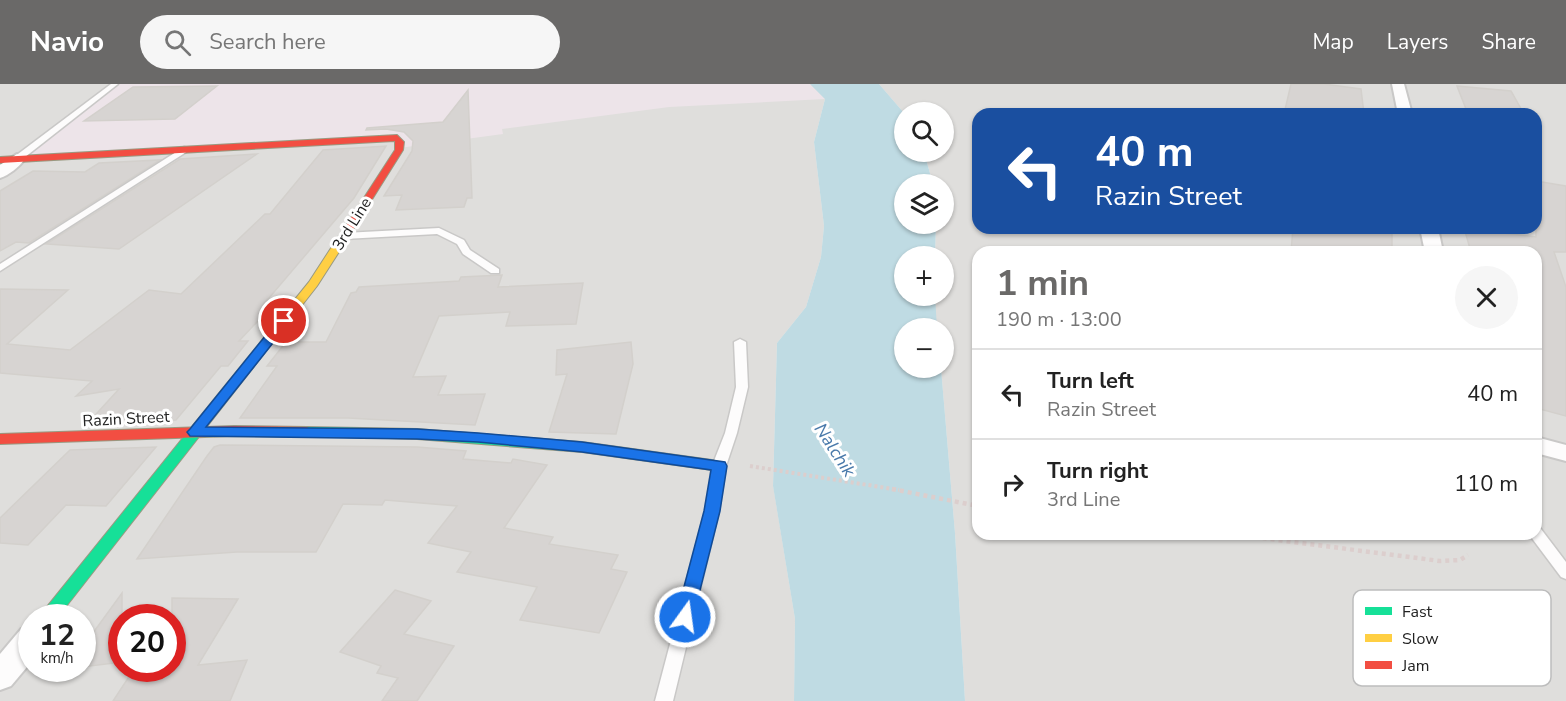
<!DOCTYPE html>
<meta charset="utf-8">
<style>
body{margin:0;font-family:"Nunito Sans",sans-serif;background:#f6f6f6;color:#222;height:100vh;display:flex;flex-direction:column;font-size:22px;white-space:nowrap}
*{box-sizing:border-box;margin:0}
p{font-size:20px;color:#767676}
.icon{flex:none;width:33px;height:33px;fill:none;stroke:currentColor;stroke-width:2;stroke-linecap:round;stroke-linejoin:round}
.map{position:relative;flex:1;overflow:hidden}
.details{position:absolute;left:972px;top:162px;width:570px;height:294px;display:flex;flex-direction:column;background:#fff;border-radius:18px;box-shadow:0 2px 4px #0004}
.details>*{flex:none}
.guide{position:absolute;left:972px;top:24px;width:570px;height:126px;border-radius:18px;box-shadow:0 2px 4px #0004;background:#1a4fa0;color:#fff;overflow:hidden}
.tools{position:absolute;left:894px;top:18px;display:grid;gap:12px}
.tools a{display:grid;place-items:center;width:60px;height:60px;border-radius:50%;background:#fff;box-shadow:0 2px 4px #0004;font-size:30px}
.speed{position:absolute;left:18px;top:520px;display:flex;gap:12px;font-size:30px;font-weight:700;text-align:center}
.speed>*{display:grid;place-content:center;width:78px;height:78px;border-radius:50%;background:#fff;box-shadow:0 2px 4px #0004;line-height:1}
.speed small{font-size:15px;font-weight:400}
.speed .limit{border:9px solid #d22;background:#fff;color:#111}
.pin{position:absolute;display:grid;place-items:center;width:51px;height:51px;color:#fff;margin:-26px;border:3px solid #fff;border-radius:50%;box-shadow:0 2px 6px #0007}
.me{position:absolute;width:66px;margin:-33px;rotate:14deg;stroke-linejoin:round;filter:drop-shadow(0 0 4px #0008)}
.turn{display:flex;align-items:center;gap:21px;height:126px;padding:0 24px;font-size:27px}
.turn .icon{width:78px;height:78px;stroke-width:2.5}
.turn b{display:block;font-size:42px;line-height:51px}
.round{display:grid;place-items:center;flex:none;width:63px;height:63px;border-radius:32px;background:#f6f6f6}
.headline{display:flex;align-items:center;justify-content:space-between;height:102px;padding:0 24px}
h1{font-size:36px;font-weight:700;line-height:45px;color:#6a6968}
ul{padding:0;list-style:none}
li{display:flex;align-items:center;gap:18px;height:90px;padding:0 24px;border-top:2px solid #e0e0e0}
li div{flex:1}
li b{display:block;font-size:22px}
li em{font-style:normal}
header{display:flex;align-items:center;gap:36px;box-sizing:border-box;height:84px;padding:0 30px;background:#6a6968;color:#fff}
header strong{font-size:28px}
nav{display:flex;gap:33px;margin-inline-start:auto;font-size:21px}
.search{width:420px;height:54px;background:#f6f6f6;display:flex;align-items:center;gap:15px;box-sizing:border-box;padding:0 21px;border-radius:33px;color:#767676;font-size:22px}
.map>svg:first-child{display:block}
.residential{fill:#dfdedc;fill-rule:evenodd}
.industrial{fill:#ede4e9}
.water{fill:#bfdbe3}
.building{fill:#d7d4d2;stroke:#d3d0cc;stroke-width:1.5}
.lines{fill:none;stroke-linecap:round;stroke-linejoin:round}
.lane-casing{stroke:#c9c8c7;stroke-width:3}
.street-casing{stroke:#c9c8c7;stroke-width:4}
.fast-casing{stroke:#999a82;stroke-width:2}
.slow-casing{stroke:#999a82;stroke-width:2}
.jam-casing{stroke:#999a82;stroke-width:2}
.path-far1{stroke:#dccecd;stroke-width:4;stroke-dasharray:3 3;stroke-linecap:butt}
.path{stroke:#dccecd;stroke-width:4.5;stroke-dasharray:4 4;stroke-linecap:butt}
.lane{fill:#fdfcfc;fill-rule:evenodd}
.street{fill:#fdfcfc;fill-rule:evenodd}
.fast{fill:#16e098;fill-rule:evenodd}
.slow{fill:#ffcf43;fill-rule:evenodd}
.jam{fill:#f24e42;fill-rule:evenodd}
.route{fill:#1a73e8;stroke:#114b97;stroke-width:1.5}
.labels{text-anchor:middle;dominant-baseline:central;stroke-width:6;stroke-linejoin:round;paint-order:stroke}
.street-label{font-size:16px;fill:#222;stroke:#fff}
.water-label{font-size:18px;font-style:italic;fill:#4a7aab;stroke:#fff}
.key{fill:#fff;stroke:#bdbdbd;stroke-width:1.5}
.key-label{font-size:16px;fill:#222}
</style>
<header>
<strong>Navio</strong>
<div class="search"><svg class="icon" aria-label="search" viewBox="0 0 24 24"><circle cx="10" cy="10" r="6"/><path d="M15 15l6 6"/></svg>Search here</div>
<nav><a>Map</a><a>Layers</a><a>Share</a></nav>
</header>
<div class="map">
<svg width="1566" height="617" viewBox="0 0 1566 617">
<rect width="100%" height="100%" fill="#f0eeeb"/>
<!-- residential -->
<g class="residential">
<path d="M0 0H810L825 15 814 58 824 142 821 173 806 223 777 259 773 401 795 535 794 617H0ZM32 534H82V585H32ZM122 534H172V585H122Z"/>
<path d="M879 0H1566V617H965L955 449 941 284H944V244H937L935 227V212H944V172H935L936 140H944V100H933L924 68H944V28L904 29ZM978 30H1536V144H978ZM978 168H1536V450H978Z"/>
</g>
<!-- industrial -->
<polygon class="industrial" points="115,0 810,0 825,15 669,23 502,45 503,50 399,64 400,58 17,75"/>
<!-- water -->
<polygon class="water" points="810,0 879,0 904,29 904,68 924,68 933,100 904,100 904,140 936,140 935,172 904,172 904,212 935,212 937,244 904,244 904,284 941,284 955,449 965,617 794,617 795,535 773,402 777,259 806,223 821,173 824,142 814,58 825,15"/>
<!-- building -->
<g class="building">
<polygon points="1291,0 1324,0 1361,5 1364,30 1284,30"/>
<polygon points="217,2 175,35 84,37 133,3"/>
<polygon points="1457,2 1511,7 1524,30 1468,30"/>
<polygon points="468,6 472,114 467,114 464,123 396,126 402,111 384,112 412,67 413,57 404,48 386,45 366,46 367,44 443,38"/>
<polygon points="386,62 354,114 263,221 273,221 239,257 248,257 228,282 221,282 176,336 88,339 119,305 76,312 92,297 0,289 0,205 68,206 7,260 70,266 149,206 181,210 265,130 270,130 323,66"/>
<polygon points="257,70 119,165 46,160 180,75"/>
<polygon points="160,76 29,159 16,158 0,167 0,107 33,87 85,88 99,79"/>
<polygon points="1536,97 1566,102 1566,168 1554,168 1566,203 1566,332 1536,324 1536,168 1471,168 1464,144 1536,153"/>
<polygon points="1293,144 1392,144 1392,168 1291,168"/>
<polygon points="502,191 498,203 583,199 576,240 506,242 510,228 439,232 413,293 446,292 438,311 485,310 475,341 348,334 240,334 277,282 267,282 286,258 326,258 351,209 356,208 359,203 459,197 461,193"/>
<polygon points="631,258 633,280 616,350 549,348 567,290 556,291 557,266"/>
<polygon points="220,361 417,363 466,367 463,375 511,379 513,375 547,381 504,444 553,453 549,460 618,471 611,485 627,488 599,549 520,536 537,503 457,488 471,468 428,459 457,422 385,416 382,421 343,420 316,468 237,468 137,475 207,372 214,363"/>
<polygon points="156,363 106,422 66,421 28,461 0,459 0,434 70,366"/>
<polygon points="395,506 431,517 404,550 454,562 417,617 382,617 398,594 377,589 381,582 340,568"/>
<polygon points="122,509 122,578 82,583 82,564"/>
<polygon points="172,514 238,515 198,581 247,576 230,617 113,617 134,585 172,585"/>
</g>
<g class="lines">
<!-- lane casing -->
<g class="lane-casing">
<g id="lane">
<polygon points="111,0 118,0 20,77 14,77 14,73"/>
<polygon points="184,63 191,65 0,187 0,180"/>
<polygon points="439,144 464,156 470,166 499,185 499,189 491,189 463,170 457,160 437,150 344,155 339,152 344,149"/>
<polygon points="740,255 746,258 748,303 737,349 726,382 719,427 673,617 655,617 705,427 712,382 725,349 736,303 734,258"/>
<polygon points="1536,444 1541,445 1566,478 1566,495 1561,493 1531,453 1529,450 1536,450"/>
</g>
</g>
<!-- street casing -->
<g class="street-casing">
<g id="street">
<polygon points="1392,0 1404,0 1412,30 1398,30"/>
<path d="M17 70 25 75C19 83 9 91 0 94V81Z"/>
<polygon points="1420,144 1438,144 1443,168 1425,168"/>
<polygon points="1536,353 1566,361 1566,377 1536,369"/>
<polygon points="32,542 32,577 11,602 0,606 0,570 21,545"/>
</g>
</g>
<!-- fast casing -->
<g class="fast-casing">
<g id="fast">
<polygon points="200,338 205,339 207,342 205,345 57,534 38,534 195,339"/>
<polygon points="307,343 417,345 582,358 719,377 724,379 726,382 724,385 719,387 582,368 417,355 302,351 300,348 302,345"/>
</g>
</g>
<!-- slow casing -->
<g class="slow-casing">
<polygon id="slow" points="339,157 344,160 317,202 205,345 195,345 193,342 195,339 309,198 335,158"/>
</g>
<!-- jam casing -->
<g class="jam-casing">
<g id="jam">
<polygon points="397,51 404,58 403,66 344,160 339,163 334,160 395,66 395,57 0,79 0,73"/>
<polygon points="234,342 307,343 314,348 307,353 234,352 0,360 0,350"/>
</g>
</g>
<!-- path-far1 -->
<polyline class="path-far1" points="750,382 899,406"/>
<!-- path -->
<g class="path">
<polyline points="892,405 978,422"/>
<polyline points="1231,450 1440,477 1460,476 1468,471"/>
</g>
<!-- lane -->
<use href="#lane" class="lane"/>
<!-- street -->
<use href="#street" class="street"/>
<!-- fast -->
<use href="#fast" class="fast"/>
<!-- slow -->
<use href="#slow" class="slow"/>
<!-- jam -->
<use href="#jam" class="jam"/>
</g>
<!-- route -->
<polygon class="route" points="284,234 288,235 288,240 206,343 417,345 478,349 582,358 725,378 727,382 720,427 692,538 685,540 679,538 676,533 704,427 711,386 582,368 478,358 417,355 190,352 187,348 190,345 279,235"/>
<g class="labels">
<!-- street labels -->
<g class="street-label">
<text transform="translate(352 140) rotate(-58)">3rd Line</text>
<text transform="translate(126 335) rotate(-3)">Razin Street</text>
</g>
<!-- water labels -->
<g class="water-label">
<text transform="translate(835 366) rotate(57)">Nalchik</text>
</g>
</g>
<!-- legend -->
<rect x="1353" y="506" width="198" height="96" rx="9" class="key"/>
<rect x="1365" y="523" width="27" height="8" fill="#16e098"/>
<rect x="1365" y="550" width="27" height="8" fill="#ffcf43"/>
<rect x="1365" y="577" width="27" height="8" fill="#f24e42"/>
<g class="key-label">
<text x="1402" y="533">Fast</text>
<text x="1402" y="560">Slow</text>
<text x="1402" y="587">Jam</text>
</g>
</svg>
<div class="tools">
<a><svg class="icon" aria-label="search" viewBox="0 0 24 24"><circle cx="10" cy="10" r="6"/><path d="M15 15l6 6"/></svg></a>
<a><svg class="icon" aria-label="layers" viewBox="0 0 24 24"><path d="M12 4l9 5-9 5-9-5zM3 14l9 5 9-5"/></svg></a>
<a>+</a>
<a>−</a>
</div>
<div class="speed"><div>12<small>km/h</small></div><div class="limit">20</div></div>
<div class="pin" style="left:284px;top:237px;background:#d93025"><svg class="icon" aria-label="arrive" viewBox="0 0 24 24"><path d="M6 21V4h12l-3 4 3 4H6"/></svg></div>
<svg class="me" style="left:685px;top:533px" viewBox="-20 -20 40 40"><circle r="17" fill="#1a73e8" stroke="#fff" stroke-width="3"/><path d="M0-11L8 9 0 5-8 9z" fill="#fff"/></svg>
<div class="guide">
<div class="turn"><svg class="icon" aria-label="left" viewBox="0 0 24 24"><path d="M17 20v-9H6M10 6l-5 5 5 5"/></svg><div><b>40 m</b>Razin Street</div></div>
</div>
<section class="details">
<div class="headline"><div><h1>1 min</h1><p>190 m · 13:00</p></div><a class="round"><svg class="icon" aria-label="close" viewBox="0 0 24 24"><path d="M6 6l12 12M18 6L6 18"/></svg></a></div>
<ul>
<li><svg class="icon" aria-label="left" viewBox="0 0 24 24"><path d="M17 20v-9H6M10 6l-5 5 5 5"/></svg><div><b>Turn left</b><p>Razin Street</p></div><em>40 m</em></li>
<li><svg class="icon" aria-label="right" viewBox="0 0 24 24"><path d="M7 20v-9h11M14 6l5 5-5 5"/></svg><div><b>Turn right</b><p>3rd Line</p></div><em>110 m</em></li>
</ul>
</section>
</div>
